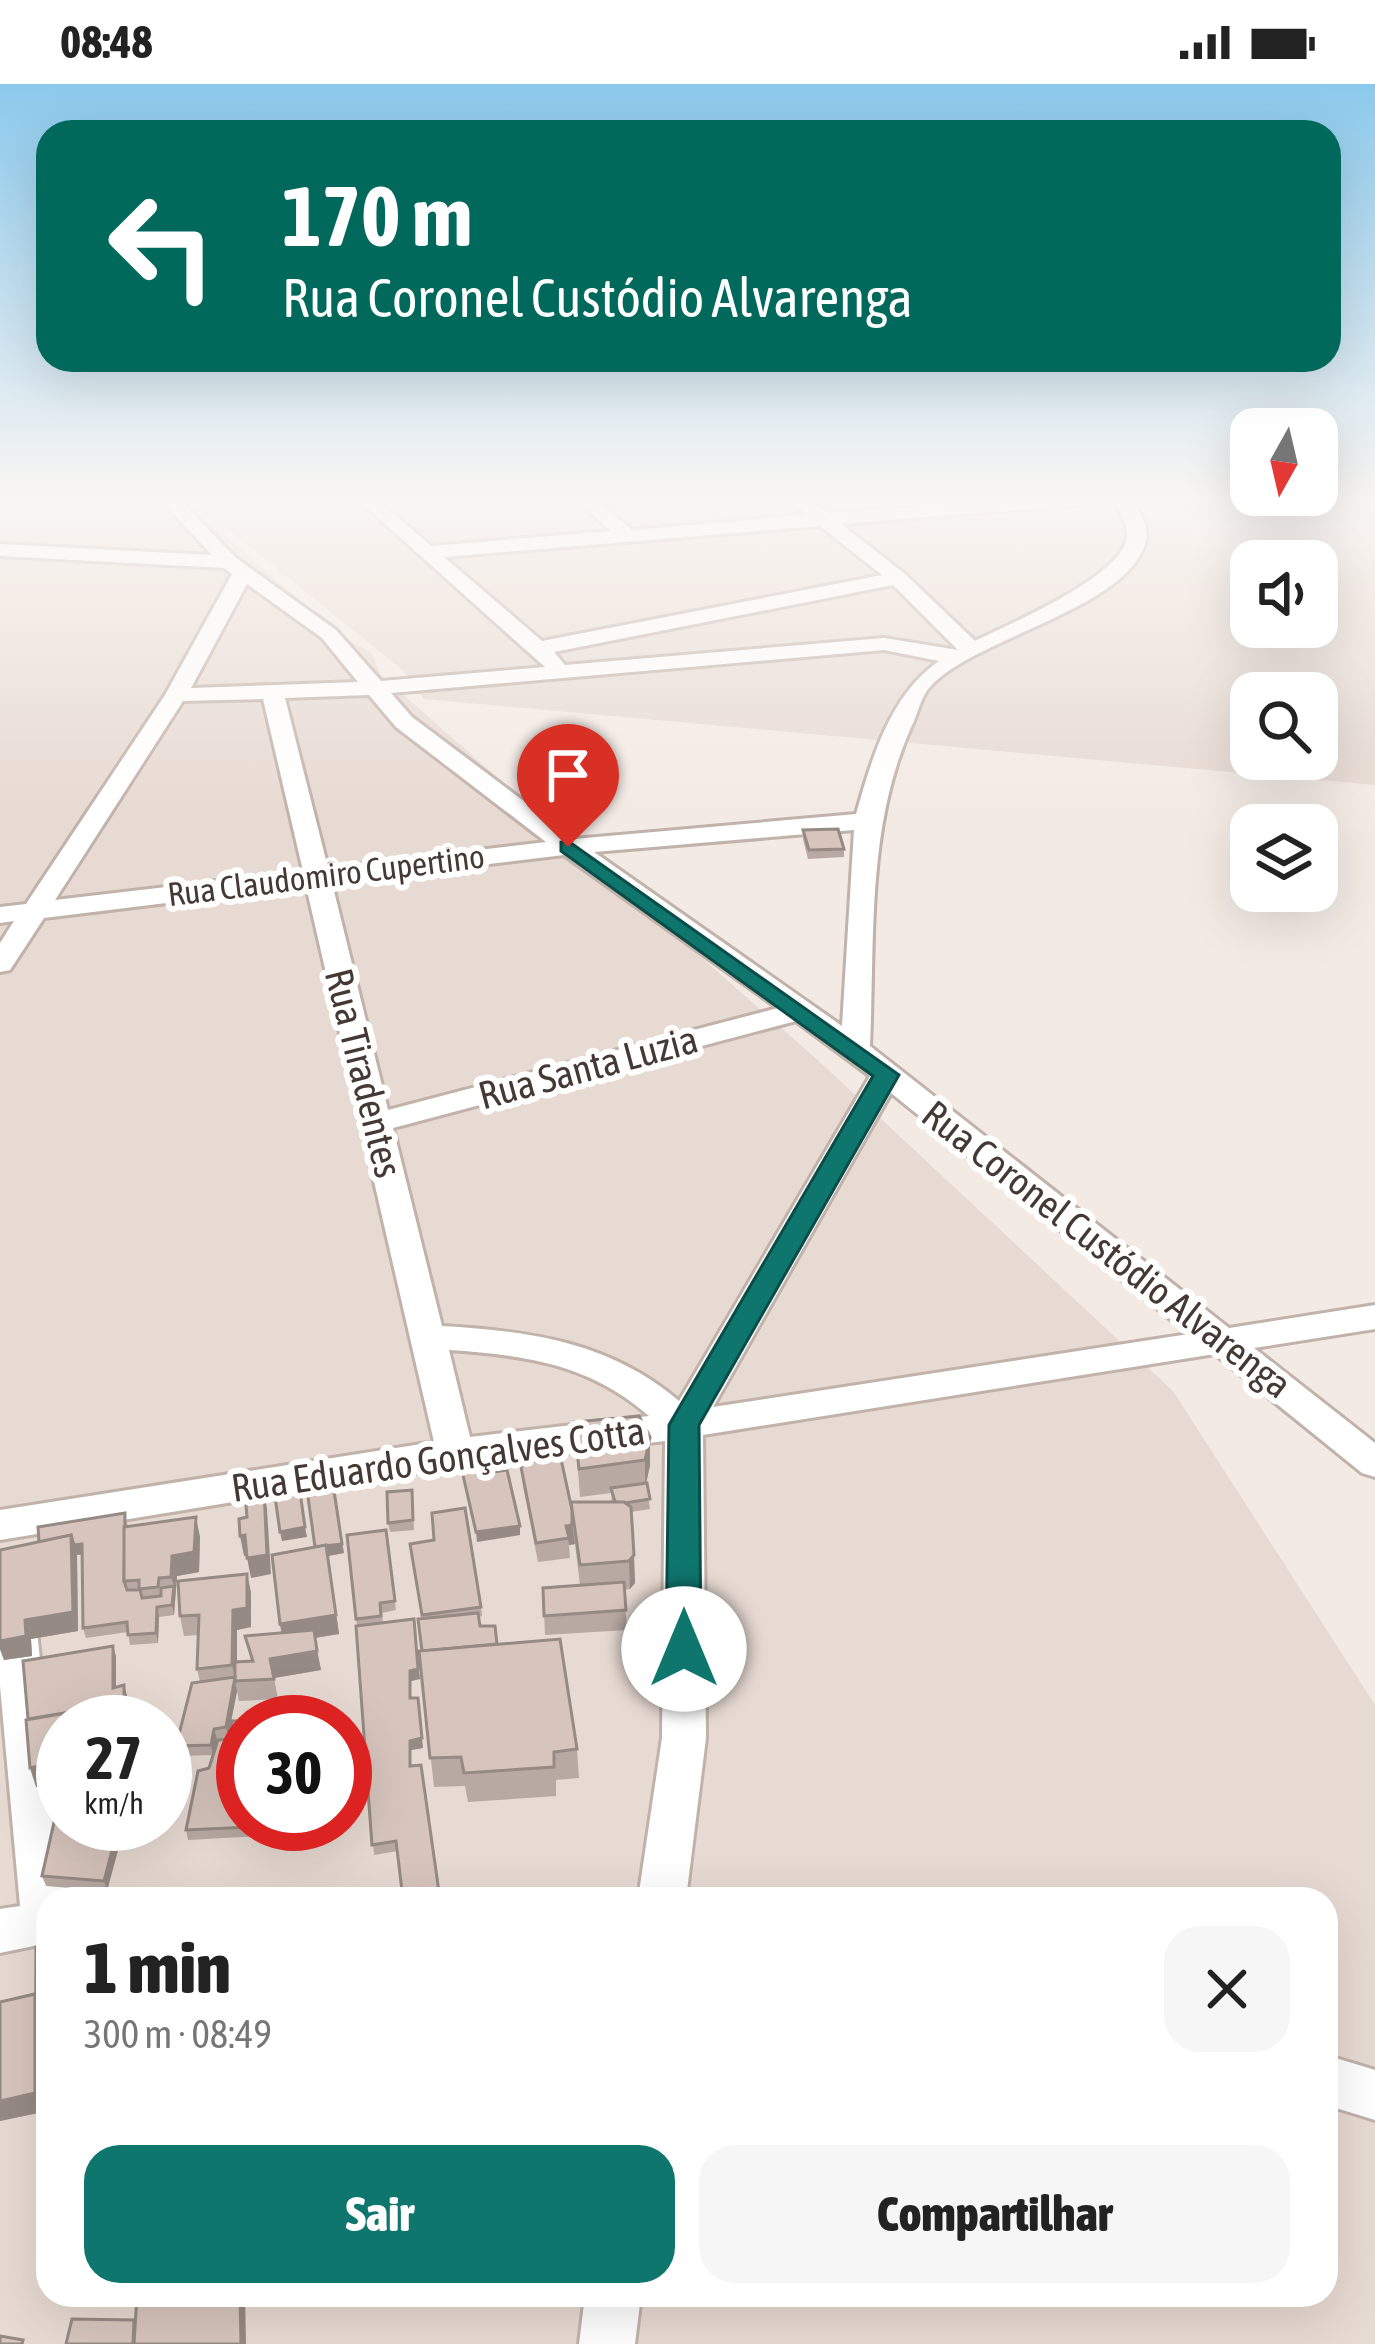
<!DOCTYPE html>
<html lang="pt">
<meta charset="utf-8">
<style>
body{margin:0;font-family:"Asap Condensed",sans-serif;background:#f6f6f6;color:#222;height:100vh;display:flex;flex-direction:column;font-size:45px;white-space:nowrap}
*{box-sizing:border-box;margin:0}
p{font-size:39px;color:#767676}
.icon{flex:none;width:66px;height:66px;fill:none;stroke:currentColor;stroke-width:2;stroke-linecap:round;stroke-linejoin:round}
.map{position:relative;flex:1;overflow:hidden}
.sheet{position:absolute;left:36px;top:1803px;width:1302px;height:420px;display:flex;flex-direction:column;background:#fff;border-radius:36px;box-shadow:0 12px 48px #0002}
.sheet>*{flex:none}
.banner{position:absolute;left:36px;top:36px;width:1305px;height:252px;border-radius:36px;box-shadow:0 12px 48px #0002;background:#00695c;color:#fff;overflow:hidden}
.needle{width:78px;rotate:188deg}
.controls{position:absolute;left:1230px;top:324px;display:grid;gap:24px}
.controls a{display:grid;place-items:center;width:108px;height:108px;border-radius:24px;background:#fff;box-shadow:0 12px 48px #0002;font-size:60px}
.speed{position:absolute;left:36px;top:1611px;display:flex;gap:24px;font-size:60px;font-weight:700;text-align:center}
.speed>*{display:grid;place-content:center;width:156px;height:156px;border-radius:50%;background:#fff;box-shadow:0 12px 48px #0002;line-height:1}
.speed small{font-size:30px;font-weight:400}
.speed .limit{border:18px solid #d22;background:#fff;color:#111}
.pin{position:absolute;display:grid;place-items:center;width:102px;height:102px;color:#fff;margin:-123px -51px;border-radius:50% 50% 50% 0;rotate:-45deg;box-shadow:0 0 12px #0007}
.pin .icon{rotate:45deg}
.me{position:absolute;width:132px;margin:-66px;rotate:0deg;stroke-linejoin:round;filter:drop-shadow(0 0 9px #0008)}
.turn{display:flex;align-items:center;gap:42px;height:252px;padding:0 48px;font-size:54px}
.turn .icon{width:156px;height:156px;stroke-width:2.5}
.turn b{display:block;font-size:84px;line-height:102px}
.round{display:grid;place-items:center;flex:none;width:126px;height:126px;border-radius:36px;background:#f6f6f6}
.headline{display:flex;align-items:center;justify-content:space-between;height:204px;padding:0 48px}
h1{font-size:72px;font-weight:800;line-height:90px}
.cta{display:flex;gap:24px;margin-top:auto;padding:24px 48px}
.cta a{flex:1;height:138px;border-radius:36px;background:#0f766e;color:#fff;font-size:48px;font-weight:800;line-height:138px;text-align:center}
.cta a+a{background:#f6f6f6;color:#222}
.status{display:flex;justify-content:space-between;align-items:center;height:84px;padding:0 60px;background:#fff;direction:ltr}
.status svg{height:33px;fill:currentColor}
.map>svg:first-child{display:block}
.residential{fill:#e7dad2;fill-rule:evenodd}
.lines{fill:none;stroke-linecap:round;stroke-linejoin:round}
.minor-casing{stroke:#c1b2aa;stroke-width:6}
.minor{fill:#fff;fill-rule:evenodd}
.wall{fill:#b9a9a3}
.shaded-wall{fill:#968a84}
.building{fill:#d7c5bd;stroke:#968a84;stroke-width:3}
.route{fill:#0f766e;stroke:#0a4d48;stroke-width:3}
.labels{text-anchor:middle;dominant-baseline:central;stroke-width:12;stroke-linejoin:round;paint-order:stroke}
.far-street-label{font-size:33px;fill:#453934;stroke:#fff}
.street-label{font-size:39px;fill:#453934;stroke:#fff}
</style>
<div class="status"><b>08:48</b><svg viewBox="0 0 49 12"><path d="M0 12V9h3v3zM5 12V6h3v6zM10 12V3h3v9zM15 12V0h3v12zM26 1h20v11H26zM47 4h2v5h-2z"/></svg></div>
<div class="map">
<svg width="1375" height="2260" viewBox="0 0 1375 2260">
<rect width="100%" height="100%" fill="#f3eae4"/>
<!-- residential -->
<g class="residential">
<path d="M0 414H181L339 550 372 570 381 591 821 979 1173 1307 1375 1621V2260H0ZM63 1638H165V1740H63ZM243 1638H345V1740H243ZM48 1815H1326V2211H48Z"/>
<path d="M189 414H1375V701L424 615 404 587ZM1251 477H1317V543H1251ZM1251 609H1317V675H1251Z"/>
</g>
<g class="lines">
<!-- minor casing -->
<g class="minor-casing">
<g id="minor">
<path d="M159 414H178L236 474 336 546 381 597 545 583 356 414H376L431 462 611 447 574 414H594L632 446 807 431 787 414H807L828 430 1026 414H1098L1089 420 841 440 905 490 975 557C1010 540 1113 496 1126 458 1131 443 1119 427 1112 414H1130C1137 426 1149 440 1146 456 1131 525 971 554 929 604 922 612 918 627 914 637 866 738 875 852 870 962L1229 1244 1375 1221V1245L1254 1264 1375 1359V1393L1362 1389 1215 1270 703 1351 706 1654 686 1815H638L662 1654 665 1357 455 1382 0 1456V1426L434 1358 306 802 44 834 10 886 0 888V859L14 837 0 839V823L26 820 165 611 232 490 224 484 0 472V460L212 471ZM820 442 882 491 542 557 444 473ZM247 500 322 554 358 598 191 604ZM893 501 958 566 884 554 565 581 554 568ZM884 566 939 577C890 611 872 674 856 730L574 755 412 633 391 609ZM369 611 396 643 546 758 328 784 285 614ZM263 615 303 787 55 816 183 617ZM854 746 842 942 594 768ZM564 771 778 924 388 1026 332 799ZM796 937 870 992 679 1317C610 1258 530 1247 442 1242L393 1044ZM891 1009 1189 1250 713 1323ZM449 1266C525 1271 590 1280 649 1332L470 1353Z"/>
<polygon points="14,1513 29,1518 35,1529 66,1815 48,1815 48,1859 0,1869 0,1825 20,1822 0,1602 0,1517"/>
<polygon points="1326,1971 1375,1986 1375,2036 1326,2021"/>
<polygon points="585,2211 641,2211 635,2260 579,2260"/>
</g>
</g>
<!-- minor -->
<use href="#minor" class="minor"/>
</g>
<!-- wall -->
<g class="wall">
<polygon points="803,746 844,765 844,773 808,775 803,755"/>
<polygon points="639,1332 650,1381 646,1399 650,1425 631,1428 635,1499 630,1505 624,1506 627,1546 545,1551 543,1504 580,1501 575,1460 569,1461 570,1474 538,1478 523,1402 521,1383 572,1426 612,1418 611,1409 580,1413 574,1338"/>
<polygon points="333,1400 344,1469 328,1472 339,1550 315,1554 321,1586 274,1594 278,1615 239,1617 237,1607 228,1653 217,1655 213,1671 179,1672 176,1662 200,1598 197,1585 198,1551 184,1552 180,1532 247,1490 251,1509 251,1543 237,1546 237,1577 251,1577 245,1552 281,1549 315,1463"/>
<polygon points="412,1406 414,1446 390,1448 388,1439"/>
<polygon points="125,1429 128,1443 200,1453 199,1488 177,1492 174,1531 159,1533 158,1559 130,1561 128,1548 86,1554 83,1544 82,1470 77,1471 78,1547 31,1555 32,1572 4,1576 0,1565 0,1466 39,1458"/>
<polygon points="386,1446 396,1526 382,1529 383,1539 420,1595 411,1597 411,1614 423,1664 411,1666 411,1682 398,1767 374,1771 357,1542 347,1451"/>
<polygon points="410,1460 481,1523 482,1532 479,1533 480,1542 497,1560 577,1665 579,1694 556,1696 556,1712 468,1718 465,1702 434,1703 419,1567 422,1567 422,1534"/>
<polygon points="287,1635 288,1638 243,1638 243,1740 278,1740 276,1751 188,1756 186,1746 198,1687 209,1684 218,1656 230,1655 232,1637"/>
<polygon points="125,1740 107,1807 46,1802 42,1792"/>
<polygon points="48,1860 48,2052 38,2029 0,2037 0,1918 35,1910"/>
<polygon points="469,2211 507,2211 507,2216"/>
</g>
<!-- shaded-wall -->
<g class="shaded-wall">
<polygon points="650,1353 650,1381 645,1405 645,1376"/>
<polygon points="264,1406 267,1426 271,1490 251,1494 247,1474"/>
<polygon points="196,1433 200,1453 199,1488 177,1492 174,1531 172,1521 174,1502 171,1493 172,1472"/>
<polygon points="572,1441 575,1460 569,1461 566,1442"/>
<polygon points="520,1442 520,1451 477,1458 476,1448"/>
<polygon points="305,1443 307,1453 282,1457 280,1448"/>
<polygon points="71,1451 82,1460 84,1470 77,1471 78,1547 31,1555 32,1572 4,1576 0,1565 0,1557 25,1536"/>
<polygon points="245,1451 249,1471 244,1472 240,1452"/>
<polygon points="342,1460 344,1469 328,1472 339,1550 283,1559 280,1540 315,1464"/>
<polygon points="634,1471 635,1499 630,1505 629,1477"/>
<polygon points="247,1490 251,1509 251,1543 237,1546 237,1600 235,1597 237,1607 228,1653 226,1643 235,1594 232,1581 233,1526"/>
<polygon points="157,1523 159,1533 158,1559 156,1549"/>
<polygon points="414,1535 420,1595 411,1597 411,1624 410,1587"/>
<polygon points="113,1562 116,1572 116,1613 113,1604"/>
<polygon points="317,1567 321,1586 274,1594 270,1575"/>
<polygon points="124,1601 127,1611 127,1638 72,1638 83,1626"/>
<polygon points="418,1614 423,1664 411,1666 411,1692 410,1657"/>
<polygon points="214,1645 217,1655 213,1671 211,1661"/>
<polygon points="63,1676 63,1697 36,1703 30,1684"/>
<polygon points="119,1740 125,1740 107,1807 104,1797"/>
<polygon points="38,2009 35,2020 38,2029 0,2037 0,2017"/>
<polygon points="240,2211 245,2211 246,2260 241,2260"/>
</g>
<!-- building -->
<g class="building">
<polygon points="838,745 844,765 809,766 803,746"/>
<polygon points="639,1332 650,1353 645,1376 579,1385 574,1338"/>
<polygon points="485,1374 487,1389 507,1386 520,1442 476,1448 460,1378"/>
<polygon points="561,1375 572,1426 572,1441 566,1442 569,1454 536,1459 521,1383 530,1378"/>
<polygon points="647,1399 650,1415 625,1419 615,1418 611,1404"/>
<polygon points="333,1400 342,1460 315,1463 307,1406"/>
<polygon points="264,1406 267,1471 247,1474 245,1451 240,1452 239,1435 247,1433 245,1409"/>
<polygon points="412,1406 413,1436 388,1439 387,1408"/>
<polygon points="300,1408 305,1443 280,1448 275,1413"/>
<polygon points="571,1418 624,1418 631,1423 634,1471 629,1477 580,1481"/>
<polygon points="465,1424 481,1523 422,1531 410,1460 434,1456 432,1429"/>
<polygon points="125,1429 124,1497 127,1506 140,1506 142,1514 161,1512 161,1504 174,1502 172,1521 157,1523 156,1549 128,1551 127,1538 83,1544 82,1460 74,1461 71,1451 39,1458 38,1443"/>
<polygon points="196,1433 194,1468 172,1472 171,1493 159,1494 158,1503 139,1505 139,1496 124,1497 124,1443"/>
<polygon points="386,1446 395,1517 380,1519 381,1532 356,1535 347,1451"/>
<polygon points="71,1451 73,1528 25,1536 26,1552 0,1557 0,1466"/>
<polygon points="326,1461 336,1531 280,1540 272,1471"/>
<polygon points="247,1490 247,1524 233,1526 232,1581 197,1585 199,1531 180,1532 178,1497"/>
<polygon points="624,1498 626,1526 544,1532 543,1504"/>
<polygon points="478,1529 480,1542 495,1542 497,1560 422,1567 418,1535"/>
<polygon points="414,1535 418,1585 410,1587 410,1614 418,1614 422,1654 410,1657 410,1682 421,1681 440,1815 403,1815 396,1757 372,1761 356,1542"/>
<polygon points="314,1546 317,1567 270,1575 274,1595 235,1597 235,1578 253,1577 245,1552"/>
<polygon points="560,1555 577,1665 554,1668 554,1683 464,1689 461,1673 430,1674 419,1567"/>
<polygon points="113,1562 113,1604 124,1601 124,1629 86,1636 83,1626 28,1635 23,1577"/>
<polygon points="235,1593 226,1643 214,1645 211,1661 176,1662 192,1599"/>
<polygon points="83,1626 84,1638 63,1638 63,1676 30,1684 26,1636"/>
<polygon points="287,1635 287,1638 243,1638 243,1740 274,1740 274,1742 186,1746 198,1687 209,1684 218,1656 230,1655 232,1637"/>
<polygon points="63,1709 63,1740 119,1740 104,1797 42,1792 57,1725"/>
<polygon points="48,1860 48,2018 35,2020 36,1863"/>
<polygon points="35,1910 35,2009 0,2017 0,1918"/>
<polygon points="137,2211 240,2211 241,2260 134,2260"/>
<polygon points="72,2235 134,2236 133,2260 66,2260"/>
<polygon points="0,2252 23,2256 22,2260 0,2260"/>
</g>
<!-- sky -->
<linearGradient id="sky" x2="0" y2="1"><stop stop-color="#8bc9ec"/><stop offset="0.57" stop-color="#faf6f3"/><stop offset="1" stop-color="#faf6f3" stop-opacity="0"/></linearGradient>
<rect width="1375" height="730" fill="url(#sky)"/>
<!-- route -->
<polygon class="route" points="568,757 899,991 699,1341 701,1565 696,1575 684,1579 671,1575 666,1565 669,1341 873,992 561,767 561,758"/>
<g class="labels">
<!-- far-street labels -->
<g class="far-street-label">
<text transform="translate(326 791) rotate(-7)">Rua Claudomiro Cupertino</text>
</g>
<!-- street labels -->
<g class="street-label">
<text transform="translate(588 983) rotate(-15)">Rua Santa Luzia</text>
<text transform="translate(364 989) rotate(76)">Rua Tiradentes</text>
<text transform="translate(1107 1165) rotate(38)">Rua Coronel Custódio Alvarenga</text>
<text transform="translate(438 1375) rotate(-8)">Rua Eduardo Gonçalves Cotta</text>
</g>
</g>
</svg>
<div class="controls">
<a><svg class="needle" viewBox="-14 -14 28 28"><path d="M0-13l5 13h-10z" fill="#e53935"/><path d="M0 13l5-13h-10z" fill="#767676"/></svg></a>
<a><svg class="icon" aria-label="sound" viewBox="0 0 24 24"><path d="M4 9h4l5-4v14l-5-4H4zM17 9q2 3 0 6"/></svg></a>
<a><svg class="icon" aria-label="search" viewBox="0 0 24 24"><circle cx="10" cy="10" r="6"/><path d="M15 15l6 6"/></svg></a>
<a><svg class="icon" aria-label="layers" viewBox="0 0 24 24"><path d="M12 4l9 5-9 5-9-5zM3 14l9 5 9-5"/></svg></a>
</div>
<div class="speed"><div>27<small>km/h</small></div><div class="limit">30</div></div>
<div class="pin" style="left:568px;top:763px;background:#d93025"><svg class="icon" aria-label="arrive" viewBox="0 0 24 24"><path d="M6 21V4h12l-3 4 3 4H6"/></svg></div>
<svg class="me" style="left:684px;top:1565px" viewBox="-20 -20 40 40"><circle r="19" fill="#fff"/><path d="M0-13L10 11 0 6-10 11z" fill="#0f766e"/></svg>
<div class="banner">
<div class="turn"><svg class="icon" aria-label="left" viewBox="0 0 24 24"><path d="M17 20v-9H6M10 6l-5 5 5 5"/></svg><div><b>170 m</b>Rua Coronel Custódio Alvarenga</div></div>
</div>
<section class="sheet">
<div class="headline"><div><h1>1 min</h1><p>300 m · 08:49</p></div><a class="round"><svg class="icon" aria-label="close" viewBox="0 0 24 24"><path d="M6 6l12 12M18 6L6 18"/></svg></a></div>
<div class="cta"><a>Sair</a><a>Compartilhar</a></div>
</section>
</div>
